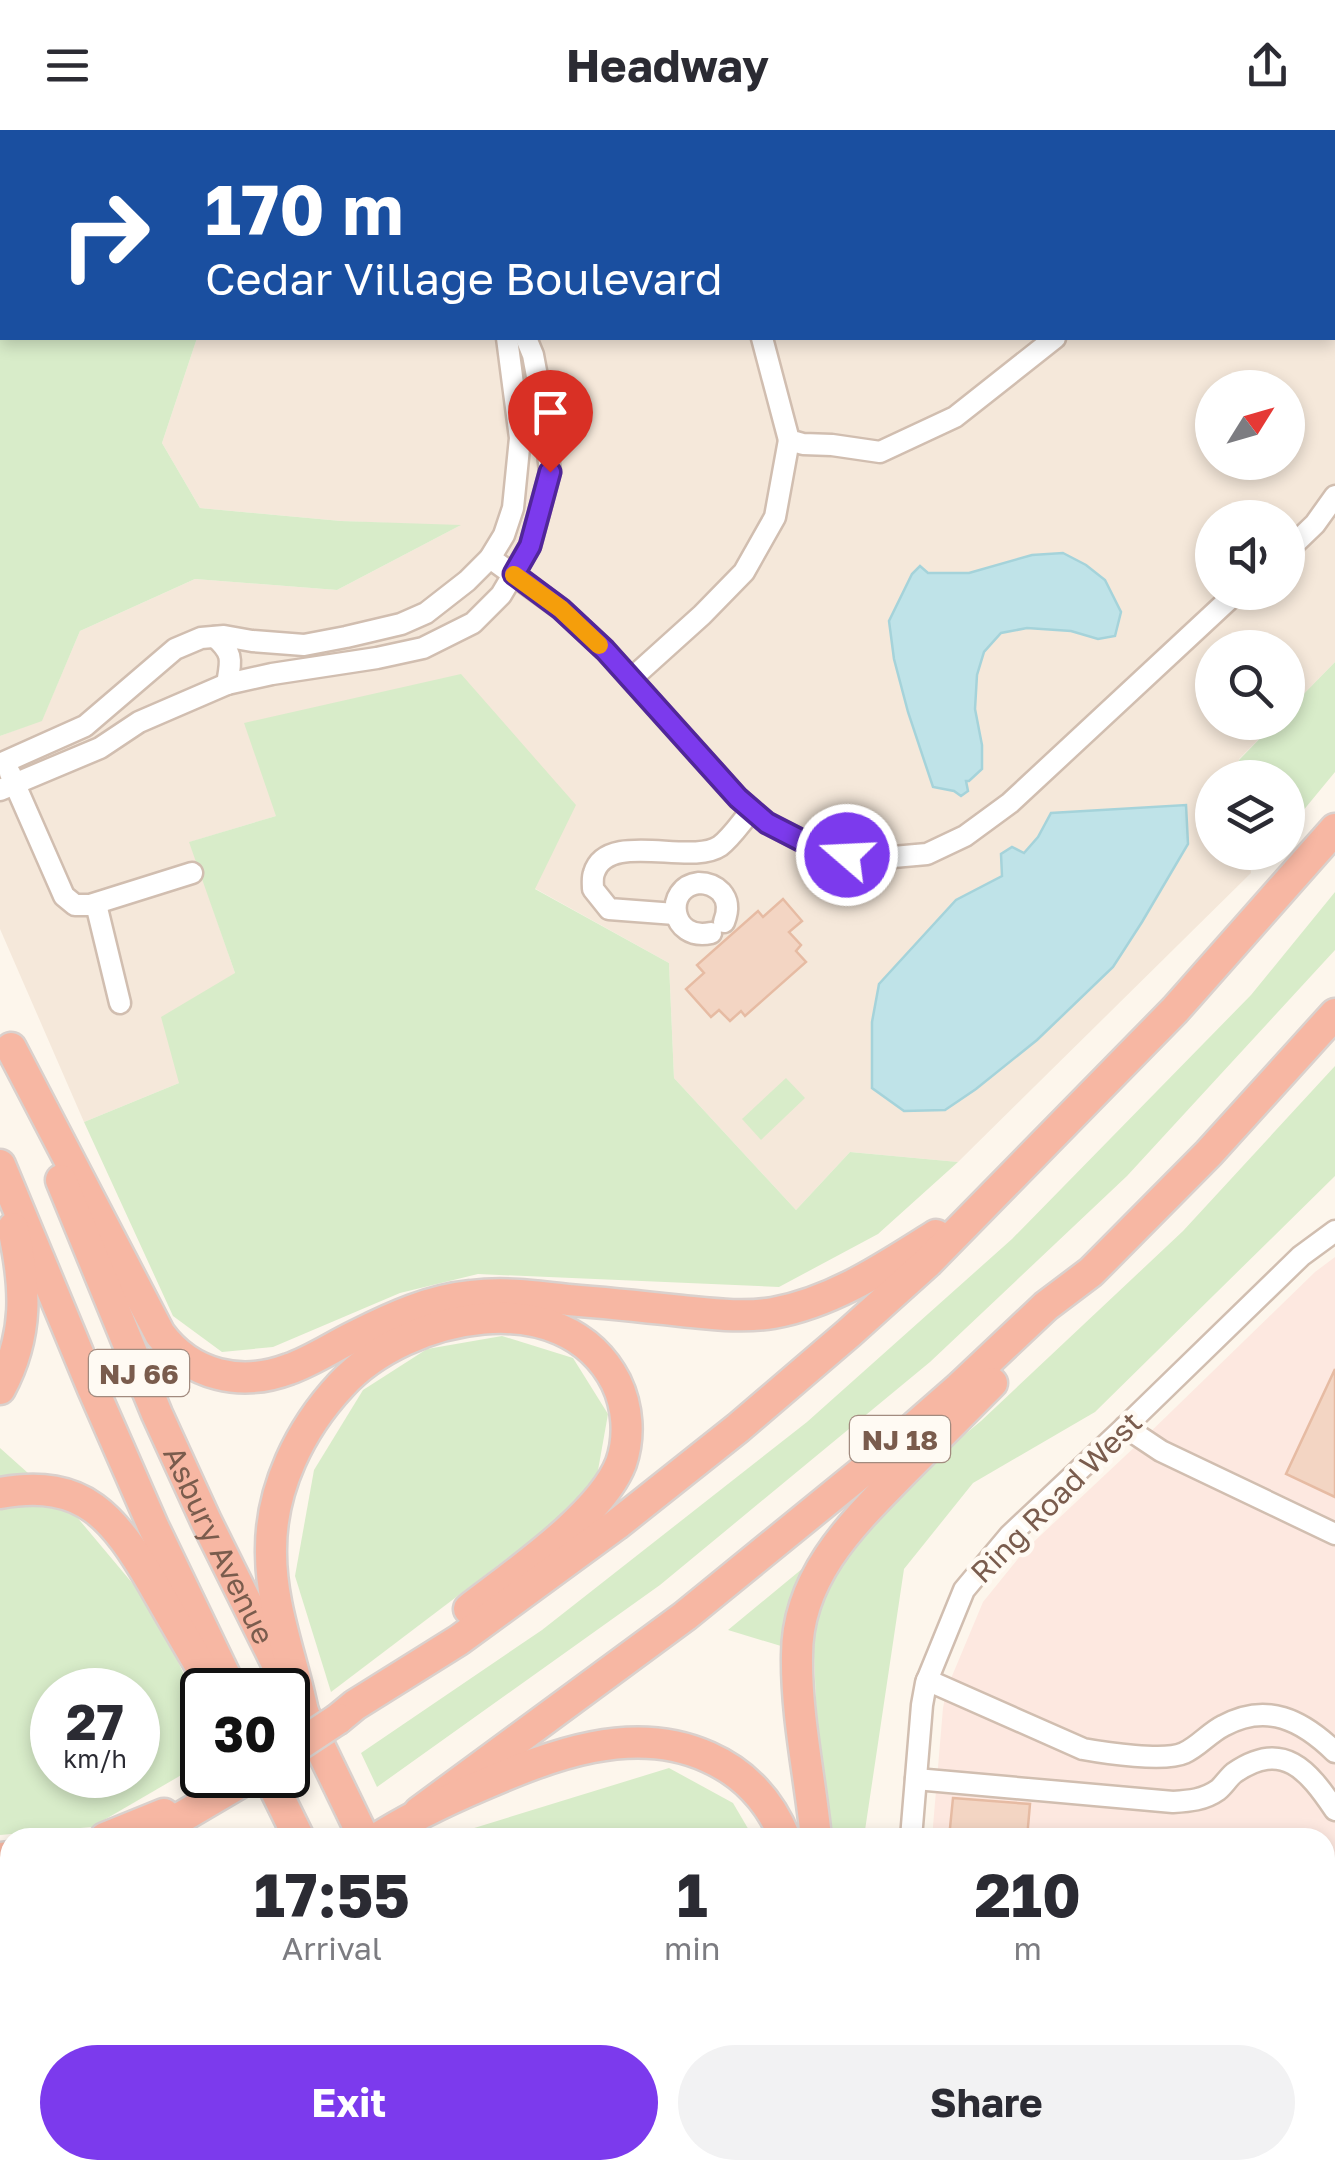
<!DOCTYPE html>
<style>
body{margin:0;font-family:"Golos Text",sans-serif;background:#f2f2f3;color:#2b2b33;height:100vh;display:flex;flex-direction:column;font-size:38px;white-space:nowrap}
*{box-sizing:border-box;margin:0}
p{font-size:32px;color:#7c7c81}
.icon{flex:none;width:55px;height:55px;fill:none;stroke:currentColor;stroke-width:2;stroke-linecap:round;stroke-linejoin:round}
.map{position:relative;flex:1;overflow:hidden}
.sheet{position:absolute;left:0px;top:1698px;width:1335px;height:352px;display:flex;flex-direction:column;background:#fff;border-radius:30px 30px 0 0;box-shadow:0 5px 15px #0003}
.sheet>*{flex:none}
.banner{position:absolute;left:0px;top:0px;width:1335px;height:210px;box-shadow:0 5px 15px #0003;background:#1a4fa0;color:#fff;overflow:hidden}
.needle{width:65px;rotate:53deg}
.buttons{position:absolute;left:1195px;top:240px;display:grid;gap:20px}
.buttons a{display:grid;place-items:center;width:110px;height:110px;border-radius:50%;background:#fff;box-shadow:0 5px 15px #0003;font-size:50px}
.speed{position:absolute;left:30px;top:1538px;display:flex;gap:20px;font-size:50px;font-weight:700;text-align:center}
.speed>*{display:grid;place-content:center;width:130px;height:130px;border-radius:50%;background:#fff;box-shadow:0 5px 15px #0003;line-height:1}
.speed small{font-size:25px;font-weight:400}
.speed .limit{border:5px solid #111;border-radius:15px;background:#fff;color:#111}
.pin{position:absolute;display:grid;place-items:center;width:85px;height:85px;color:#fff;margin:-102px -42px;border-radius:50% 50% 50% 0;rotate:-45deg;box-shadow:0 0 10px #0007}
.pin .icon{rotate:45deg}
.me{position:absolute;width:110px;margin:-55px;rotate:289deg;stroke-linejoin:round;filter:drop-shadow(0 0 8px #0008)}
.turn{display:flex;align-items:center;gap:35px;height:210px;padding:0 40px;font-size:45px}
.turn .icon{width:130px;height:130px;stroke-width:2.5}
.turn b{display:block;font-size:70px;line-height:85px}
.eta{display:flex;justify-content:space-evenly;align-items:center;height:170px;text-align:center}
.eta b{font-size:60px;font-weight:700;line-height:70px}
.cta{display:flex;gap:20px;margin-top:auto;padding:20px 40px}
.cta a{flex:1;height:115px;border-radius:60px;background:#7c3aed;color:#fff;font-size:40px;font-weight:700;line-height:115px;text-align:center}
.cta a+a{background:#f2f2f3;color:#2b2b33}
header{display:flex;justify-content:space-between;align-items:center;height:130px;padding:0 40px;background:#fff;font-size:45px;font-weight:700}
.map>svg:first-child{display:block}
.residential{fill:#f5e8da;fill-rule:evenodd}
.commercial{fill:#fde8e0}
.green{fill:#d8ecc9;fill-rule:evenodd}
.water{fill:#bfe3e8;stroke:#a5d3da;stroke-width:2.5}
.building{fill:#f3d5c3;stroke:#e6bba3;stroke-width:2.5}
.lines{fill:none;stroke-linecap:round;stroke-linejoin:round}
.minor-casing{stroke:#d1beb0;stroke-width:25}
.major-casing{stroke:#dad1cd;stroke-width:30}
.highway-casing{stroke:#dad1cd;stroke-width:35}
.minor{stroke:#fff;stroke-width:20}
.major{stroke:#fbd9a5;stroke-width:25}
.highway{stroke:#f7b7a3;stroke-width:30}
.highway-bridge-casing{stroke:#dad1cd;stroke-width:35;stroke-linecap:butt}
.highway-bridge{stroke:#f7b7a3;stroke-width:30}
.route-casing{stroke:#51269a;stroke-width:25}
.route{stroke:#7c3aed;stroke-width:18}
.slow{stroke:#f59e0b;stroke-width:18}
.labels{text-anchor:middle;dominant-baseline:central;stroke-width:9;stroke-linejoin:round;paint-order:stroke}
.shield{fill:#fffaf3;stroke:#a28b7f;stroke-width:2.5}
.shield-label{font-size:28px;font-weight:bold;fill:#7a5c4d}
.street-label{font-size:30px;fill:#7a5c4d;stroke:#fffaf3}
</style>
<header><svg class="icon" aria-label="menu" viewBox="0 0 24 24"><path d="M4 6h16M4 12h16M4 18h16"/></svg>Headway<svg class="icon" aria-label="share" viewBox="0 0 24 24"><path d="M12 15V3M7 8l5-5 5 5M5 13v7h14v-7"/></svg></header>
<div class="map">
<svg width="1335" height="2049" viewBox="0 0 1335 2049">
<rect width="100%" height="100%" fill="#fdf6ec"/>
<!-- residential -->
<path class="residential" d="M320 0H1335V532L1288 580V518H1212V592L1275 593 1239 629 1241 647 1212 648V722L1249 723 1251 743 958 1032 850 1022 796 1080 674 948 669 833 534 758 276 686 190 712 235 843 179 953 84 992 0 799V606L42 590 80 501 195 449 337 460 459 396 341 391 200 378 162 313 197 208H1332V2H319ZM1212 258H1288V332H1212ZM1212 388H1288V462H1212Z"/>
<!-- commercial -->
<polygon class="commercial" points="1335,1127 1335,2049 968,2049 965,2040 1325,2040 1325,1708 932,1708 943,1578 947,1558 983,1472 1025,1420 1140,1312 1315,1142"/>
<!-- green -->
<g class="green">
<polygon points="0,41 2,41 2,208 197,208 162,313 200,378 341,391 461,395 337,460 195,449 80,501 42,591 0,606"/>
<polygon points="1335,532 1335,642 1288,699 1288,648 1241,647 1239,630 1275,593 1288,592 1288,580"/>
<polygon points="461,544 576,675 535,759 669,833 674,948 796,1080 850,1022 958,1032 878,1104 779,1157 478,1144 400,1163 273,1217 222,1222 173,1186 84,992 179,953 161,887 235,843 189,712 276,686 244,593"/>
<polygon points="1335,762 1335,820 1127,1046 930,1232 660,1455 377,1657 361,1623 542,1500 807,1292 1012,1109 1251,865"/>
<polygon points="1335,936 1335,1046 1095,1282 973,1353 904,1439 864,1707 822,1707 814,1526 728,1500 981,1291 1183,1101"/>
<polygon points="786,948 805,968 761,1010 742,989"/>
<polygon points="502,1206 573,1228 608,1284 597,1346 554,1393 331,1562 295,1446 314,1340 363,1260 427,1219"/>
<path d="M0 1318 76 1386 154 1479 202 1584V1633L92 1697 0 1705ZM52 1560H138V1645H52Z"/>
<polygon points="669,1638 733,1673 753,1707 445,1707"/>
<polygon points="40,2040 377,2040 381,2049 41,2049"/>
<polygon points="649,2040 943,2040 946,2049 640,2049"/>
</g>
<!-- water -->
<g class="water">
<polygon points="1063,423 1086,435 1105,450 1121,482 1115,506 1098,509 1071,501 1027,498 1001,503 984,522 977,545 975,579 982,615 982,639 969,651 966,651 968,661 961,666 954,661 933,657 908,582 894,529 889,491 912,444 920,436 928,443 969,443 1032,425"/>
<polygon points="1186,675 1188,714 1142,792 1113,837 1037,910 976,959 945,980 904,981 872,958 872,892 879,854 956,770 1002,746 1001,724 1012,717 1024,723 1038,707 1051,683"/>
</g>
<!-- building -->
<g class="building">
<polygon points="783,769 802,791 789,802 801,815 796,821 806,832 745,886 741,881 730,891 719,880 711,887 686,859 704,843 697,835 758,781 763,787"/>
<polygon points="1335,1239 1335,1367 1286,1344"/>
<polygon points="953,1668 1030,1674 1027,1708 949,1708"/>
</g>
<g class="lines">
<!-- minor casing -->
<g class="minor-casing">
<g id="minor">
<polyline points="480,0 480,2"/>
<polyline points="708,0 709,2"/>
<polyline points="952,2 955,0"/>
<polyline points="1265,2 1267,0"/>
<polyline points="762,208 789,310 803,314 832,315 880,322 955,287 1055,208"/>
<polyline points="1288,420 1315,394 1335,366"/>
<polyline points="490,428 561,479 605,520 738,668 767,693 808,714 847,725 882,728 927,724 965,706 1010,673 1237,462"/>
<path d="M215 507C234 524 231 530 227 554"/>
<polyline points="631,549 702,485 744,442 775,387 789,310"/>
<polyline points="0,634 85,596 175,519 201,508 224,506 252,511 304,515 346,507 401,494 426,483 467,451 490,428 504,405 513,378 520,308 507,208"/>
<polyline points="10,643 64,766 75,775 90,775 192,743"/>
<polyline points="0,660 100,618 139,592 227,554 272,544 377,528 423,518 473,493 501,465 530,416 550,342 543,278 533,225 526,208"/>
<polyline points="96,774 120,873"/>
<path d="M675 784 609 779 593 759C593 754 592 748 594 743 607 700 691 736 720 716 732 707 742 691 752 680"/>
<path d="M711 803C670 812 663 757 699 753 707 753 715 756 721 762 729 771 728 782 724 792"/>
<polyline points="1125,1297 1161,1321 1335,1404"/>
<path d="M927 1550 1083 1619C1105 1623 1165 1632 1184 1623 1198 1617 1209 1603 1223 1596 1267 1572 1302 1590 1335 1622"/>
<path d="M916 1649 1173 1672C1189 1671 1204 1670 1218 1660 1224 1655 1228 1648 1234 1643 1283 1609 1308 1640 1335 1680"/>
<polyline points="911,1708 922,1575 926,1553 964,1460 1010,1405 1125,1297 1301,1126 1335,1101"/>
<polyline points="1325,1989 1335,1999"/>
<polyline points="942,2040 945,2049"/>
</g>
</g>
<!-- major casing -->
<g class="major-casing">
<g id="major">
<polyline points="446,2040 450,2049"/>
<polyline points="496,2040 500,2049"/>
</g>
</g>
<!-- highway casing -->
<g class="highway-casing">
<g id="highway">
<path d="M11 918 160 1204C191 1246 241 1257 289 1239 312 1231 334 1216 357 1205 393 1187 430 1170 471 1166 504 1162 536 1166 569 1170 607 1173 645 1177 682 1181 713 1184 743 1188 773 1183 834 1172 885 1137 936 1105"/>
<polyline points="0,1035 93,1259 153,1396 232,1560"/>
<path id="s1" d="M61 1050 157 1284 206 1391 281 1542"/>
<path d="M0 1259C29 1205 26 1156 13 1098"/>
<path d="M0 1363C85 1348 114 1388 153 1454 170 1484 187 1513 204 1542"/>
<path d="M303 1582C292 1527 270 1475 271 1419 271 1358 300 1299 341 1255 406 1184 564 1150 616 1252 628 1277 630 1307 621 1333 601 1385 514 1444 469 1479"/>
<polyline points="303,1582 364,1708"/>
<polyline points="338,1589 355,1575 459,1510 616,1395 738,1298 849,1203 928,1132 1175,880 1335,699"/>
<polyline points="268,1645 299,1708"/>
<polyline points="419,1682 685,1486 879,1328 959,1258 1046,1176 1091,1142 1209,1023 1335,884"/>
<polyline points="105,1708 164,1684"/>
<polyline points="146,1708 253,1645"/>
<path d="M378 1708C411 1687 445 1671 480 1656 551 1625 633 1593 708 1627 744 1643 770 1671 785 1708"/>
<path d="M816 1708C810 1647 796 1586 797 1525 797 1446 853 1393 905 1340 934 1311 963 1282 992 1253"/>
<polyline points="0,1728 10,1727"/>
<polyline points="0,1796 10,1790"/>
<polyline points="0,1924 10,1919"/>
<path d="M8 2049C2 2027 4 2006 10 1985"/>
<polyline points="320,2049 325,2040"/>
<polyline points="608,2049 617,2040"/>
</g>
</g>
<!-- minor -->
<use href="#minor" class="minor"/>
<!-- major -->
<use href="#major" class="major"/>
<!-- highway -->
<use href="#highway" class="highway"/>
<!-- highway-bridge casing -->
<g class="highway-bridge-casing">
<polyline id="highway-bridge" points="288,1622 338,1589"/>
</g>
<!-- highway-bridge -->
<use href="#highway-bridge" class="highway-bridge"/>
</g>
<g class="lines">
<!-- route casing -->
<g class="route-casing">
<polyline id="route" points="550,342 530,416 514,444 561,479 605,520 738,668 767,693 808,714 847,725"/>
</g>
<!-- route -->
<use href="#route" class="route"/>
<!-- slow -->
<polyline class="slow" points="514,445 561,479 599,515"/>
</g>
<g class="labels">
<!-- shield labels -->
<g class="shield">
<rect x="89" y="1220" width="100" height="46" rx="8"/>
<rect x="850" y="1286" width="100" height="46" rx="8"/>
</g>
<g class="shield-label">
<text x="139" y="1243">NJ 66</text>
<text x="900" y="1309">NJ 18</text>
</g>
<!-- street labels -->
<g class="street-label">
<text transform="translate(1056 1367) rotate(-45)">Ring Road West</text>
<text stroke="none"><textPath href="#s1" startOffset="398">Asbury Avenue</textPath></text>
</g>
</g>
</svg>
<div class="buttons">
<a><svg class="needle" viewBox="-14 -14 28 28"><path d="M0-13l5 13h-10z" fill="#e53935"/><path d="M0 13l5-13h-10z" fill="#7c7c81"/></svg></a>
<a><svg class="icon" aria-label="sound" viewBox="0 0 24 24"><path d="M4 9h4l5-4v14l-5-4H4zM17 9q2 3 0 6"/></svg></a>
<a><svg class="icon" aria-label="search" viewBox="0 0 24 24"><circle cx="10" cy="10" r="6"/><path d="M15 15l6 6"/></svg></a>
<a><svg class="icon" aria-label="layers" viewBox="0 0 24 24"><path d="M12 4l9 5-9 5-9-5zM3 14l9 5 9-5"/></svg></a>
</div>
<div class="speed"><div>27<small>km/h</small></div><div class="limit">30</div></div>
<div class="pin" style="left:550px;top:342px;background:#d93025"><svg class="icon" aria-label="arrive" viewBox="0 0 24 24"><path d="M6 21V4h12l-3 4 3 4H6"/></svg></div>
<svg class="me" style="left:847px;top:725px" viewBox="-20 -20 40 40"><circle r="17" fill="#7c3aed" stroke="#fff" stroke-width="3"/><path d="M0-11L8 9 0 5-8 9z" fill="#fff"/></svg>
<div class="banner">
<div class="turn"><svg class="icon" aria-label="right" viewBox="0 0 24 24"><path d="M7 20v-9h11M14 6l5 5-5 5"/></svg><div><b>170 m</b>Cedar Village Boulevard</div></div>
</div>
<section class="sheet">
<div class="eta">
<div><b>17:55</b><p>Arrival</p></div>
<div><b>1</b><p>min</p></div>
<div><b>210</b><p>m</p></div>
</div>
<div class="cta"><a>Exit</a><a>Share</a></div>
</section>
</div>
